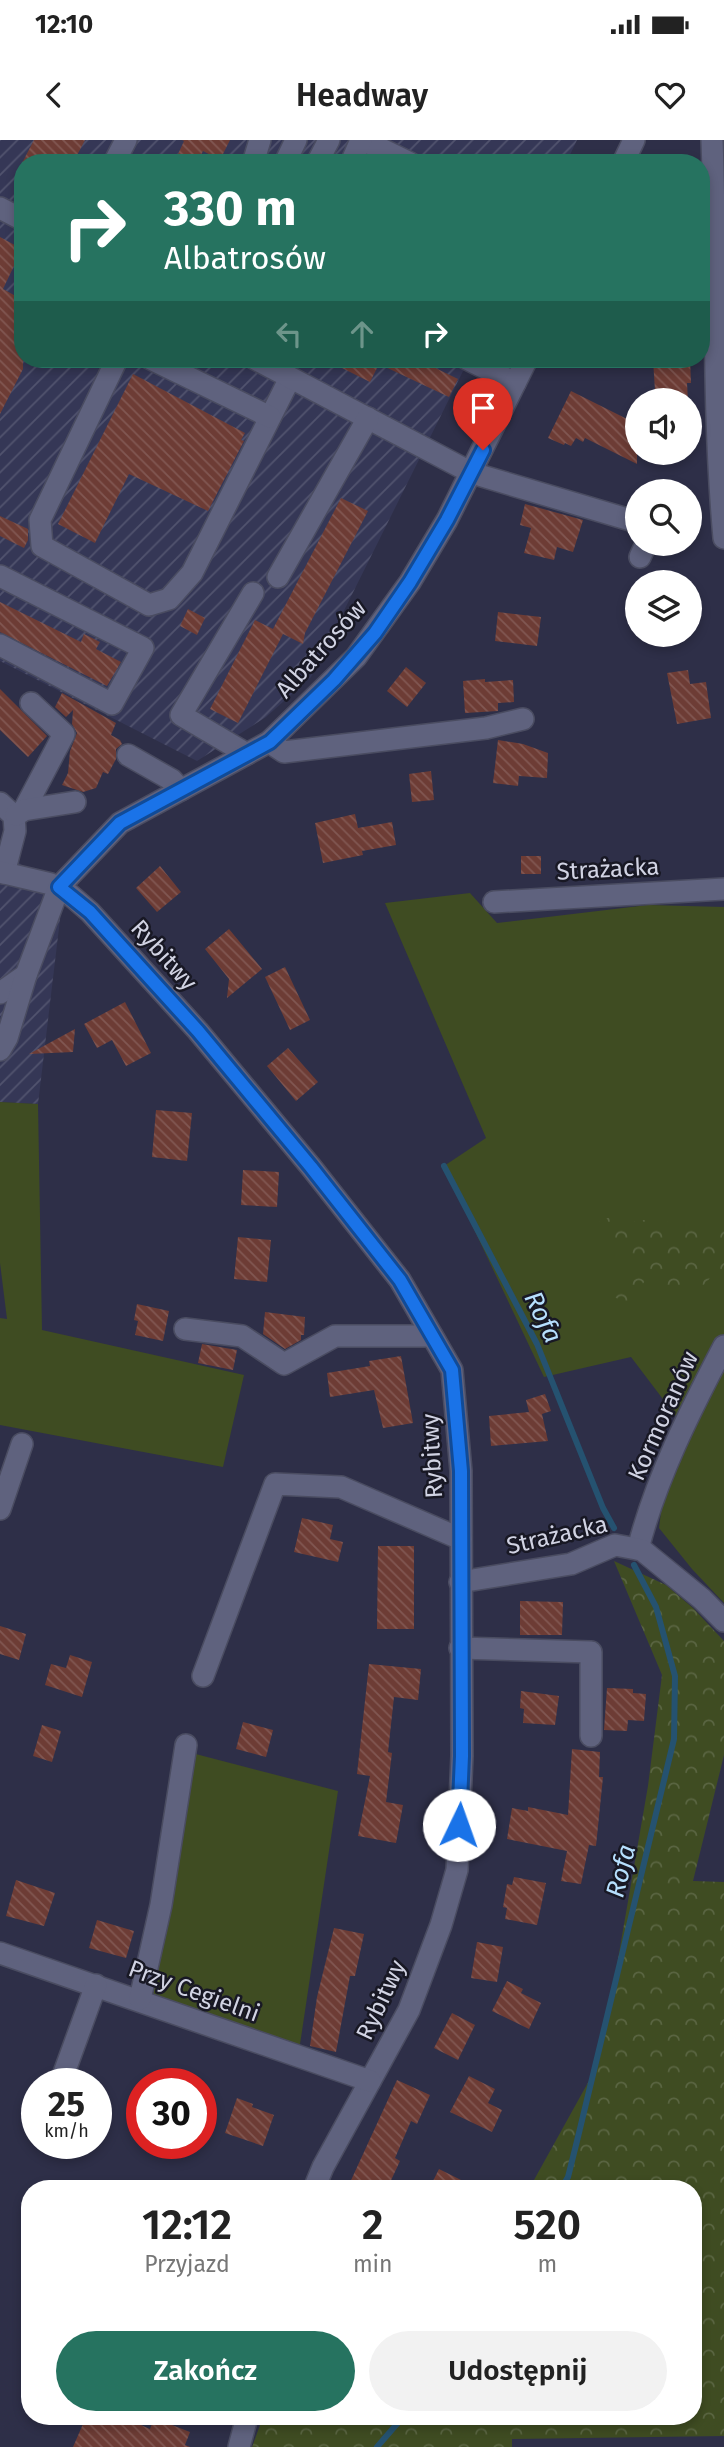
<!DOCTYPE html>
<html lang="pl">
<meta charset="utf-8">
<style>
body{margin:0;font-family:"Fira Sans",sans-serif;background:#f2f2f2;color:#222;height:100vh;display:flex;flex-direction:column;font-size:26px;white-space:nowrap}
*{box-sizing:border-box;margin:0}
p{font-size:23px;color:#767676}
.icon{flex:none;width:38px;height:38px;fill:none;stroke:currentColor;stroke-width:2;stroke-linecap:round;stroke-linejoin:round}
.map{position:relative;flex:1;overflow:hidden}
.panel{position:absolute;left:21px;top:2040px;width:681px;height:245px;display:flex;flex-direction:column;background:#fff;border-radius:28px;box-shadow:0 4px 10px #0003}
.panel>*{flex:none}
.banner{position:absolute;left:14px;top:14px;width:696px;height:214px;border-radius:28px;box-shadow:0 4px 10px #0003;background:#267360;color:#fff;overflow:hidden}
.fabs{position:absolute;left:625px;top:248px;display:grid;gap:14px}
.fabs a{display:grid;place-items:center;width:77px;height:77px;border-radius:50%;background:#fff;box-shadow:0 4px 10px #0003;font-size:35px}
.speed{position:absolute;left:21px;top:1928px;display:flex;gap:14px;font-size:35px;font-weight:700;text-align:center}
.speed>*{display:grid;place-content:center;width:91px;height:91px;border-radius:50%;background:#fff;box-shadow:0 4px 10px #0003;line-height:1}
.speed small{font-size:18px;font-weight:400}
.speed .limit{border:10px solid #d22;background:#fff;color:#111}
.pin{position:absolute;display:grid;place-items:center;width:60px;height:60px;color:#fff;margin:-72px -30px;border-radius:50% 50% 50% 0;rotate:-45deg;box-shadow:0 0 7px #0007}
.pin .icon{rotate:45deg}
.me{position:absolute;width:77px;margin:-38px;rotate:3deg;stroke-linejoin:round;filter:drop-shadow(0 0 5px #0008)}
.turn{display:flex;align-items:center;gap:24px;height:147px;padding:0 35px;font-size:32px}
.turn .icon{width:91px;height:91px;stroke-width:2.5}
.turn b{display:block;font-size:49px;line-height:60px}
.lanes{display:flex;align-items:center;height:66px;padding:0 35px;background:#0003;justify-content:center;gap:35px;direction:ltr}
.lanes .off{opacity:.35}
.eta{display:flex;justify-content:space-evenly;align-items:center;height:119px;text-align:center}
.eta b{font-size:42px;font-weight:600;line-height:49px}
.primary-button{display:flex;gap:14px;margin-top:auto;padding:14px 35px}
.primary-button a{flex:1;height:80px;border-radius:42px;background:#267360;color:#fff;font-size:28px;font-weight:600;line-height:80px;text-align:center}
.primary-button a+a{background:#f2f2f2;color:#222}
.status{display:flex;justify-content:space-between;align-items:center;height:49px;padding:0 35px;background:#fff;direction:ltr}
.status svg{height:19px;fill:currentColor}
header{display:flex;justify-content:space-between;align-items:center;height:91px;padding:0 35px;background:#fff;font-size:32px;font-weight:600}
.map>svg:first-child{display:block}
.industrial{fill:url(#industrial-furrows)}
.grass{fill:#3f4c22}
.forest{fill:url(#forest-crowns)}
.lines{fill:none;stroke-linecap:round;stroke-linejoin:round}
.stream{stroke:#255270;stroke-width:6}
.building{fill:url(#building-back-hatch)}
.minor-casing{stroke:#4a4c61;stroke-width:24}
.minor{stroke:#5f627e;stroke-width:21}
.route-casing{stroke:#114b97;stroke-width:18}
.route{stroke:#1a73e8;stroke-width:12}
.labels{text-anchor:middle;dominant-baseline:central;stroke-width:5;stroke-linejoin:round;paint-order:stroke}
.street-label{font-size:24px;fill:#d1d3e3;stroke:#181824}
.water-label{font-size:26px;font-style:italic;fill:#b6dffd;stroke:#181824}
</style>
<div class="status"><b>12:10</b><svg viewBox="0 0 49 12"><path d="M0 12V9h3v3zM5 12V6h3v6zM10 12V3h3v9zM15 12V0h3v12zM26 1h20v11H26zM47 4h2v5h-2z"/></svg></div>
<header><svg class="icon" aria-label="back" viewBox="0 0 24 24"><path d="M15 5l-7 7 7 7"/></svg>Headway<svg class="icon" aria-label="heart" viewBox="0 0 24 24"><path d="M12 20l-8-8c-3-5 5-10 8-4 3-6 11-1 8 4z"/></svg></header>
<div class="map">
<svg width="724" height="2307" viewBox="0 0 724 2307">
<defs>
<pattern id="industrial-furrows" width="10" height="10" patternUnits="userSpaceOnUse" patternTransform="scale(1.75)"><rect width="10" height="10" fill="#353756"/><path d="M-1 1l2-2M0 10L10 0M9 11l2-2" fill="none" stroke="#51536e"/></pattern>
<pattern id="forest-crowns" width="20" height="18" patternUnits="userSpaceOnUse" patternTransform="scale(1.75)"><rect width="20" height="18" fill="#3f4c22"/><path d="M2 6a3 3 0 1 1 6 0M12 15a3 3 0 1 1 6 0" fill="none" stroke="#5a6542"/></pattern>
<pattern id="building-back-hatch" width="6" height="6" patternUnits="userSpaceOnUse" patternTransform="scale(1.75)"><rect width="6" height="6" fill="#6d3c35"/><path d="M-1 5l2 2M0 0l6 6M5-1l2 2" fill="none" stroke="#815752"/></pattern>
</defs>
<rect width="100%" height="100%" fill="#2e2f48"/>
<!-- industrial -->
<g class="industrial">
<polygon points="0,0 577,0 566,23 23,23 23,219 469,219 311,537 266,577 197,621 0,521"/>
<polygon points="0,700 61,771 38,964 0,962"/>
</g>
<!-- grass -->
<g class="grass">
<polygon points="470,753 497,783 648,765 724,767 724,1194 678,1279 631,1217 544,1237 444,1026 486,998 385,763"/>
<polygon points="0,962 38,964 42,1190 244,1235 223,1327 0,1285 0,1178 7,1179 0,1123"/>
<polygon points="724,1223 724,1463 692,1429 659,1388 663,1356"/>
<polygon points="188,1612 338,1651 299,1911 146,1854"/>
</g>
<!-- forest -->
<g class="forest">
<path d="M615 1077 623 1079 630 1088 635 1081 663 1078 672 1086 690 1082 693 1086H722L724 1090V1138L711 1137 703 1146 688 1153 682 1159 678 1160 671 1153 645 1141 641 1146 643 1153 638 1160 627 1163 614 1157C606 1139 621 1140 629 1131 637 1122 630 1106 622 1101L612 1103 599 1093 598 1086 601 1079Z"/>
<polygon points="614,1421 666,1445 693,1468 724,1501 724,1615 693,1741 724,1742 724,2296 512,2299 512,2307 252,2307 263,2277 693,2277 693,2049 529,2049 590,1939 614,1842 648,1646 662,1535"/>
</g>
<g class="lines">
<!-- stream -->
<g class="stream">
<polyline points="444,1026 537,1204 603,1368 614,1388"/>
<polyline points="561,2049 568,2037 577,2001 674,1599 675,1536 656,1467 634,1425"/>
<polyline points="377,2307 403,2277"/>
</g>
</g>
<!-- building -->
<g class="building">
<polygon points="34,0 85,0 73,23 22,23"/>
<polygon points="182,0 230,0 220,20 203,11 197,23 174,23 184,1"/>
<polygon points="0,97 22,109 3,149 23,160 23,229 0,274"/>
<polygon points="324,219 417,219 458,239 449,257 379,224 370,242"/>
<polygon points="653,219 690,219 691,243 687,243 688,261 661,261 660,250 655,251"/>
<polygon points="133,234 245,293 241,300 244,301 208,371 129,334 95,403 58,384"/>
<polygon points="571,251 637,284 637,324 585,298 583,302 576,298 571,306 565,303 564,305 548,298"/>
<polygon points="341,358 368,371 305,493 303,504 283,494 238,583 210,569 255,480 273,489"/>
<polygon points="525,364 583,380 573,412 557,407 554,420 524,413 531,388 520,385"/>
<polygon points="0,376 28,389 28,400 24,408 0,396"/>
<polygon points="0,462 81,502 84,494 100,502 96,509 121,522 107,546 0,492"/>
<polygon points="188,469 205,478 197,495 180,486"/>
<polygon points="498,472 541,477 537,506 495,501"/>
<polygon points="406,527 426,543 407,567 387,551"/>
<polygon points="688,530 690,544 706,542 711,578 677,584 667,533"/>
<polygon points="485,539 485,542 513,540 514,562 498,563 498,571 465,573 463,541"/>
<polygon points="0,549 47,596 28,617 0,590"/>
<polygon points="62,553 116,583 111,595 120,600 122,604 116,609 116,619 108,634 103,632 96,648 83,652 62,645 68,633 70,611 77,593 72,584 73,570 66,577 55,567"/>
<polygon points="498,600 523,604 548,613 547,638 519,636 518,646 493,643"/>
<polygon points="431,631 434,660 412,662 409,634"/>
<polygon points="355,674 358,688 392,682 396,705 362,711 363,715 323,723 315,683"/>
<rect x="521" y="716" width="20" height="18"/>
<polygon points="160,726 181,752 157,772 136,748"/>
<polygon points="229,789 262,829 227,858 229,839 205,809"/>
<polygon points="285,827 310,880 290,890 265,837"/>
<polygon points="125,862 151,913 126,926 112,900 97,908 84,884"/>
<polygon points="75,889 73,912 29,914"/>
<polygon points="288,908 318,942 296,961 267,926"/>
<polygon points="156,970 192,973 187,1021 152,1017"/>
<polygon points="243,1030 279,1032 277,1067 241,1065"/>
<polygon points="238,1097 271,1100 267,1142 234,1139"/>
<polygon points="137,1164 169,1171 163,1201 135,1195 138,1181 134,1180"/>
<polygon points="265,1172 305,1177 304,1195 301,1195 301,1200 285,1209 263,1194"/>
<polygon points="202,1204 237,1210 233,1230 198,1223"/>
<polygon points="401,1216 413,1283 383,1288 374,1250 330,1257 327,1233 370,1226 369,1221"/>
<polygon points="545,1254 551,1271 542,1274 548,1301 491,1306 489,1276 529,1272 526,1260"/>
<polygon points="302,1378 333,1385 330,1399 343,1402 338,1422 294,1412"/>
<polygon points="378,1406 414,1406 414,1489 377,1489"/>
<polygon points="520,1461 563,1462 562,1495 520,1495"/>
<polygon points="0,1486 26,1494 19,1520 0,1514"/>
<polygon points="70,1515 92,1522 82,1557 45,1545 51,1524 66,1528"/>
<polygon points="369,1524 421,1529 418,1560 394,1557 388,1612 392,1613 386,1662 403,1665 396,1703 358,1696 370,1636 357,1634"/>
<polygon points="607,1548 633,1549 633,1553 646,1554 644,1581 628,1580 627,1591 604,1590"/>
<polygon points="521,1551 559,1556 555,1585 523,1583 524,1569 520,1568"/>
<polygon points="243,1582 273,1590 266,1617 236,1609"/>
<polygon points="42,1585 61,1591 52,1622 33,1616"/>
<polygon points="572,1609 600,1612 599,1637 603,1637 596,1706 589,1705 581,1744 561,1741 567,1711 507,1699 512,1668 528,1671 528,1667 568,1675"/>
<polygon points="514,1737 546,1743 537,1785 505,1779 507,1768 503,1767 507,1744 512,1745"/>
<polygon points="16,1740 55,1753 44,1786 6,1776"/>
<polygon points="97,1780 134,1791 126,1818 89,1808"/>
<polygon points="334,1788 364,1794 355,1836 350,1836 336,1912 310,1906 317,1857"/>
<polygon points="477,1802 503,1807 497,1842 471,1838"/>
<polygon points="507,1841 523,1849 521,1853 541,1863 529,1889 492,1871"/>
<polygon points="452,1873 475,1885 458,1920 434,1908"/>
<polygon points="469,1936 495,1949 488,1963 502,1970 492,1992 450,1972"/>
<polygon points="397,1940 430,1955 417,1984 411,1981 395,2018 400,2021 387,2049 347,2049"/>
<polygon points="237,1958 253,1964 252,1967 274,1975 263,2006 225,1993"/>
<polygon points="439,2029 479,2049 429,2049"/>
<polygon points="86,2277 123,2277 150,2289 154,2278 190,2292 185,2305 190,2307 73,2307"/>
</g>
<g class="lines">
<!-- minor casing -->
<g class="minor-casing">
<g id="minor">
<polyline points="363,0 410,23"/>
<path d="M712 0C717 133 712 265 724 398"/>
<polyline points="114,23 126,0"/>
<polyline points="253,23 260,0"/>
<polyline points="285,23 296,0"/>
<polyline points="317,23 329,0"/>
<polyline points="351,23 361,0"/>
<polyline points="623,23 634,0"/>
<polyline points="0,68 23,80"/>
<polyline points="117,219 40,380 42,406 149,465 169,459 192,433 290,238"/>
<polyline points="151,219 270,277"/>
<polyline points="255,219 472,333 637,382"/>
<polyline points="467,219 515,243"/>
<polyline points="640,417 646,404"/>
<polyline points="0,436 143,508 112,564 0,505"/>
<polyline points="278,437 368,278"/>
<polyline points="269,602 284,612 486,588 523,579"/>
<polyline points="247,614 181,575 253,453"/>
<polyline points="128,615 172,640 181,650"/>
<polyline points="0,663 14,676 15,691 4,733"/>
<polyline points="24,670 64,594 31,563"/>
<polyline points="16,675 24,670 75,662"/>
<polyline points="0,732 51,744 68,753 90,772 198,891 311,1027 400,1140 452,1230 461,1331 462,1616 457,1730 441,1785 409,1870 323,2027 314,2049"/>
<polyline points="494,762 724,749"/>
<polyline points="0,853 26,835"/>
<polyline points="0,910 7,898 26,835 59,747 120,683 269,602 356,517 410,442 447,380 527,219"/>
<polyline points="185,1189 242,1196 284,1224 335,1196 432,1196"/>
<polyline points="0,1369 22,1304"/>
<path d="M638 1409C656 1338 690 1271 724 1206"/>
<polyline points="460,1442 571,1424 615,1405 642,1410 702,1459 724,1481"/>
<polyline points="460,1508 591,1512 591,1596"/>
<polyline points="203,1536 275,1344 341,1347 461,1399"/>
<polyline points="0,1813 370,1941"/>
<polyline points="140,1859 161,1765 186,1605"/>
<polyline points="60,1944 96,1845"/>
<polyline points="239,2307 247,2277"/>
</g>
</g>
<!-- minor -->
<use href="#minor" class="minor"/>
</g>
<g class="lines">
<!-- route casing -->
<g class="route-casing">
<polyline id="route" points="459,1685 462,1616 461,1331 452,1230 400,1140 311,1027 198,891 90,772 59,747 120,683 270,602 334,540 375,493 410,442 447,380 483,310"/>
</g>
<!-- route -->
<use href="#route" class="route"/>
</g>
<g class="labels">
<!-- street labels -->
<g class="street-label">
<text transform="translate(321 509) rotate(-48)">Albatrosów</text>
<text transform="translate(608 729) rotate(-3)">Strażacka</text>
<text transform="translate(164 815) rotate(48)">Rybitwy</text>
<text transform="translate(663 1276) rotate(-66)">Kormoranów</text>
<text transform="translate(432 1316) rotate(-93)">Rybitwy</text>
<text transform="translate(557 1395) rotate(-13)">Strażacka</text>
<text transform="translate(194 1851) rotate(20)">Przy Cegielni</text>
<text transform="translate(381 1860) rotate(-65)">Rybitwy</text>
</g>
<!-- water labels -->
<g class="water-label">
<text transform="translate(543 1177) rotate(64)">Rofa</text>
<text transform="translate(621 1731) rotate(-76)">Rofa</text>
</g>
</g>
</svg>
<div class="fabs">
<a><svg class="icon" aria-label="sound" viewBox="0 0 24 24"><path d="M4 9h4l5-4v14l-5-4H4zM17 9q2 3 0 6"/></svg></a>
<a><svg class="icon" aria-label="search" viewBox="0 0 24 24"><circle cx="10" cy="10" r="6"/><path d="M15 15l6 6"/></svg></a>
<a><svg class="icon" aria-label="layers" viewBox="0 0 24 24"><path d="M12 4l9 5-9 5-9-5zM3 14l9 5 9-5"/></svg></a>
</div>
<div class="speed"><div>25<small>km/h</small></div><div class="limit">30</div></div>
<div class="pin" style="left:483px;top:310px;background:#d93025"><svg class="icon" aria-label="arrive" viewBox="0 0 24 24"><path d="M6 21V4h12l-3 4 3 4H6"/></svg></div>
<svg class="me" style="left:459px;top:1685px" viewBox="-20 -20 40 40"><circle r="19" fill="#fff"/><path d="M0-13L10 11 0 6-10 11z" fill="#1a73e8"/></svg>
<div class="banner">
<div class="turn"><svg class="icon" aria-label="right" viewBox="0 0 24 24"><path d="M7 20v-9h11M14 6l5 5-5 5"/></svg><div><b>330 m</b>Albatrosów</div></div>
<div class="lanes"><svg class="icon off" aria-label="left" viewBox="0 0 24 24"><path d="M17 20v-9H6M10 6l-5 5 5 5"/></svg><svg class="icon off" aria-label="ahead" viewBox="0 0 24 24"><path d="M12 20V5M6 11l6-6 6 6"/></svg><svg class="icon" aria-label="right" viewBox="0 0 24 24"><path d="M7 20v-9h11M14 6l5 5-5 5"/></svg></div>
</div>
<section class="panel">
<div class="eta">
<div><b>12:12</b><p>Przyjazd</p></div>
<div><b>2</b><p>min</p></div>
<div><b>520</b><p>m</p></div>
</div>
<div class="primary-button"><a>Zakończ</a><a>Udostępnij</a></div>
</section>
</div>
